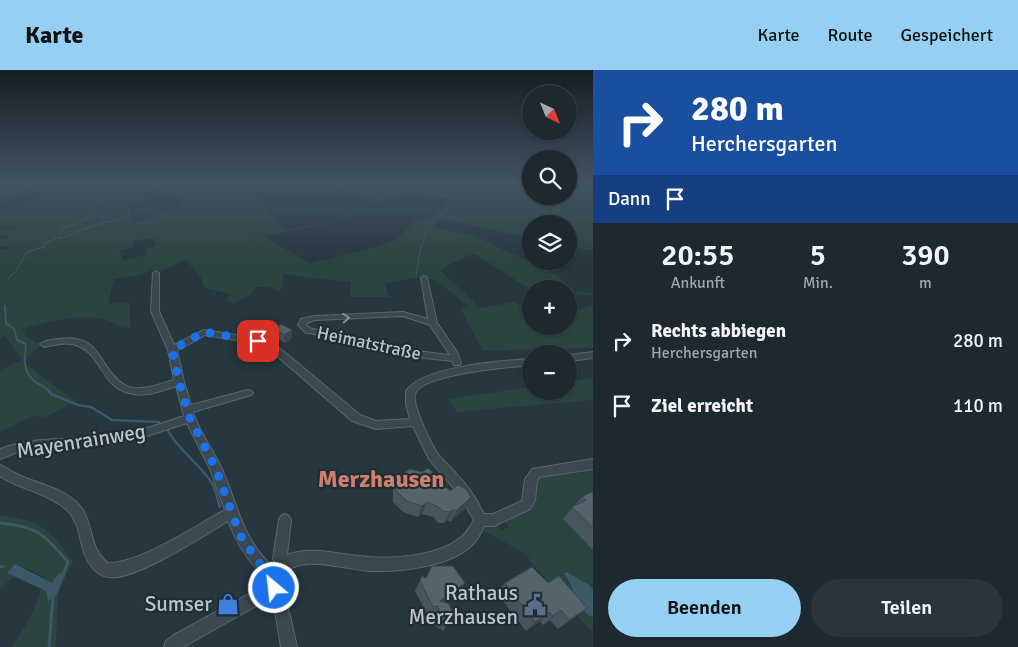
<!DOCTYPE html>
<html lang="de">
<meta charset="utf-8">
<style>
body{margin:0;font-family:Signika,sans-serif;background:#2a353b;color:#f1f3f6;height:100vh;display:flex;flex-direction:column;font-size:19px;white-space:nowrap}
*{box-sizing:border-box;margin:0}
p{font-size:16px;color:#a0a6aa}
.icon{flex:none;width:28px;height:28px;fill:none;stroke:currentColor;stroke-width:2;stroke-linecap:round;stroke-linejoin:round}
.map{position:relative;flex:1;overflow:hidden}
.sheet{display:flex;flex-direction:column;background:#1d292f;width:425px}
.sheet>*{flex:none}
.hud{background:#1a4fa0;color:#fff;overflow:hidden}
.needle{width:32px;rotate:137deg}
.fabs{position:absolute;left:522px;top:15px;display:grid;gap:10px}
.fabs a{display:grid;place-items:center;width:55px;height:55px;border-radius:50%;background:#1d292f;box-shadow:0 1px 4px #0004,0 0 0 1px #3b454b;font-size:25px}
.pin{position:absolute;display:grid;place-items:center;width:42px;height:42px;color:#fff;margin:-21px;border-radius:10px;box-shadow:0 2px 8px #0006}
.me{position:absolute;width:55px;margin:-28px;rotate:332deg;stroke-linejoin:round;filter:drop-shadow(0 0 4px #0008)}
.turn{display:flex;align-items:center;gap:18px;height:105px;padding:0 15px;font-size:22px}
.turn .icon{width:65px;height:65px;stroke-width:2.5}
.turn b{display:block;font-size:35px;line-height:42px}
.then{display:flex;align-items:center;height:48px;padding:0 15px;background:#0003;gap:10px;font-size:19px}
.eta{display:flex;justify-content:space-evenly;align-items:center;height:85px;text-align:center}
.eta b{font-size:30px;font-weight:600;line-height:35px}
.primary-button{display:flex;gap:10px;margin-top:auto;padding:10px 15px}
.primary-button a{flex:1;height:58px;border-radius:30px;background:#95cff2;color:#111;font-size:20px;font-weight:600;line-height:58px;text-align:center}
.primary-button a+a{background:#2a353b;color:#f1f3f6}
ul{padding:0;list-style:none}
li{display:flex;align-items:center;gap:15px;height:65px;padding:0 15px}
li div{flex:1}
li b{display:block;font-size:19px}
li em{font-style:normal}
header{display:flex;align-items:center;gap:30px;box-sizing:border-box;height:70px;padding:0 25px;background:#95cff2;color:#111}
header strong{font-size:24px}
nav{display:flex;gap:28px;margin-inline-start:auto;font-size:18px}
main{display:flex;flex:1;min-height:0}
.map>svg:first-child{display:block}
.green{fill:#2c443f;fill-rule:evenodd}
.water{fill:#3c5765}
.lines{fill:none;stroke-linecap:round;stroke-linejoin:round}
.stream-far3{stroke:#3c5765;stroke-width:1}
.stream-far2{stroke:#3c5765;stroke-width:2}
.stream-far1{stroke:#3c5765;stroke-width:2.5}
.stream{stroke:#3c5765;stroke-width:3}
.minor-casing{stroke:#59666d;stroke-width:2}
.minor{fill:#3b484f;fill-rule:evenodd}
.wall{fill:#47565d}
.shaded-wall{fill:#3a464c}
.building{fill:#53646c;stroke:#3a464c}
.oneway{stroke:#808c93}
.route{stroke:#1a73e8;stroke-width:9;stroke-dasharray:0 16.2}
.labels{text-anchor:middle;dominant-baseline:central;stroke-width:4.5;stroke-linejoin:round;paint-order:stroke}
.street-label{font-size:18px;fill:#b8c3ca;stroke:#202d34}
.near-street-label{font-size:21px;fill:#b8c3ca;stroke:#202d34}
.near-poi-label{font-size:21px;fill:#b8c3ca;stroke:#202d34;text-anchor:end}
.near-quarter-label{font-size:24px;font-weight:bold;fill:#cf806d;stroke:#202d34}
</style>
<header>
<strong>Karte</strong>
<nav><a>Karte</a><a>Route</a><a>Gespeichert</a></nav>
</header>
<main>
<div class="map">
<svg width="593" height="577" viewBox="0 0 593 577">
<rect width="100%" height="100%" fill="#27373f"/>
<!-- green -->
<g class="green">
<polygon points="0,113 42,113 0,131"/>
<path d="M92 113H143L141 114 147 128 129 133 133 154 182 136 176 123 164 125 156 113 186 114 195 129 248 116 243 113H257L249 116 284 160 331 152 381 132 325 113H531V126H569V113H593V181L569 176V154H531V168L438 148 431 156 477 167 558 206 576 222 593 223V225L569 224V219L531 220 475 184 465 187 440 200 480 238 514 232 531 243V256H569V241L593 236V278L483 281 460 238 468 236 436 210 414 208 385 213 389 227H350L351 212 309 208 284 204 282 218 278 221 269 217H256L251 224 234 234 226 229 231 224 205 218 201 208 186 190 162 201 153 200 139 205 114 209 108 234 129 232 131 258C120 259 116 253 106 250 78 243 49 252 23 259L25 265 40 276 24 292C41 307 57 318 76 331L45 347 33 346 0 362V300L22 290 5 266 0 268V180L15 178 0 176V168H6L8 165H0V160L14 159 17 156 0 157V141L47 125 58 118ZM405 121 455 130 453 133 448 132 430 149H416L396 170 366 180 310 193 263 166 332 153ZM153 168 156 176 145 179 147 185 123 190 119 180 133 177V172Z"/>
<polygon points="593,308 593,329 590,330 457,342 448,329 531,317 531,321 569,321 569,312"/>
<path d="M593 398V561L588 558 530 491 527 484 483 461 486 456 496 454 502 461 509 457 504 451C512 447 528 443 532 435 537 427 535 416 539 407L548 404Z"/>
<path d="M0 445C42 451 48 458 73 491L58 524 56 577H11C29 553 37 536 44 507 33 501 18 493 8 502L14 506 0 519Z"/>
</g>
<!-- water -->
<g class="water">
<polygon points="15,494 52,513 59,503 65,504 56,526 48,531 46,521 7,503"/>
<path d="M566 502 588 514 593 520V547C576 542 575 516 564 504Z"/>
</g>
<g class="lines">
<!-- stream-far3 -->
<g class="stream-far3">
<polyline points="414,120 456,129"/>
<polyline points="59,169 92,156 116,150"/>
<polyline points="416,206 420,181 426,162 455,131"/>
<polyline points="6,211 16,201 27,182 44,177 43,174 60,167 62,159 84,150 95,141 91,138 99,131"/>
</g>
<!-- stream-far2 -->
<path class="stream-far2" d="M5 236 6 253 14 259 17 270 26 274C25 287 22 299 33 310 38 315 45 316 50 322"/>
<!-- stream-far1 -->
<g class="stream-far1">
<polyline points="49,321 51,324 78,335 91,337 112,350 159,352"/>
<path d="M167 359C180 383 200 393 213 415 216 421 217 428 219 434"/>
</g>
<!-- stream -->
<g class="stream">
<polyline points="219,433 220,437"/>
<path d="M0 453C39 457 43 464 68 492L63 505"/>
<polyline points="0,496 3,497"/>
<polyline points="49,577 53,528"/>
</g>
<!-- minor casing -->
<g class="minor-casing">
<g id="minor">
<polygon points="70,113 74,113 69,119 67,118"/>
<path d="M156 201 159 203V241L174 275 204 260 261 269 275 275 288 285 360 345 376 351 410 349 406 334V321C423 296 502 291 531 289V295C511 297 421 304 415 324 412 335 431 374 438 384 444 392 452 398 458 406 469 417 477 430 484 444H493L522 431 525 409 532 399 593 389V399L539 407 537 411 535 430 530 439 494 456H484C481 463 477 470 472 475 450 497 399 502 370 501 340 499 301 482 278 508L290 546 297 577H281L276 546 270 528 183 577H164L166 571 174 565 267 514V510C249 493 237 474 228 451 205 465 133 512 108 507 102 506 95 502 92 497 78 481 83 456 68 441 49 423 21 420 0 406V395C7 398 14 403 21 406 41 415 72 420 84 442 93 459 91 481 108 493 141 493 195 456 225 440L210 399 187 353 147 366 114 374 39 378 15 383 0 389V379C36 366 65 370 102 367 131 364 158 355 184 346L176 316C163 320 148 327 134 324 100 319 104 286 78 276 67 271 55 275 44 277L40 274C45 270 52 270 58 269 103 262 98 300 125 315 139 323 159 314 174 310L168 280 151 241 153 203ZM205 265 256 273 269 279 352 351 376 359 413 356 429 389 457 422 474 450C470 457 466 464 460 468 436 487 388 490 359 486 336 484 310 476 287 485L291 450 289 446 285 444 281 446 279 450 273 489 275 492 271 495C241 467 237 432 221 397 212 379 199 361 193 342L251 325 253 323 251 321 248 320 191 335 184 312 177 281Z"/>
<path d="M424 206 427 208 437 253 457 282 461 293 460 295H454L452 291 416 287 382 278 309 263H306L298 255 301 249 315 246 403 242 428 249 421 208ZM403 246 430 255 450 285 416 281 383 272 312 259 306 255 307 253 315 250Z"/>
<polygon points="593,282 593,288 569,291 569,285"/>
</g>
</g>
<!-- minor -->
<use href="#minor" class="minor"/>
</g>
<!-- wall -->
<g class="wall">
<polygon points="275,259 292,268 285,273 275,267"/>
<polygon points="396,408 438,410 465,439 450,452 448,450 444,453 438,453 433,447 422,444 418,447 403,442 393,432 393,420"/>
<polygon points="593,421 593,480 563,449 582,427"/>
<polygon points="422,506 459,523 445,533 450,534 449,535 450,552 443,561 434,555 433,545 428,546 415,521"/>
<polygon points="505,513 548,513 587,538 575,547 558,559 550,550 543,555 540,551 526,561 497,523"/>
</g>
<!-- shaded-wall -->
<g class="shaded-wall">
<polygon points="292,260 292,268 285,273 284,265"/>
<polygon points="471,427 465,439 450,452 456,441"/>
<polygon points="427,432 422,444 418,447 422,436"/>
<polygon points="454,439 448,450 444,453 450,442"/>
<polygon points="465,513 459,523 439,538 438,536 440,531"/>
<polygon points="587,538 575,547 558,559 569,550"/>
<polygon points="561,540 550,550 543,555 553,546"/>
<polygon points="550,542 540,551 526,561 535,552"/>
</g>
<!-- building -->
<g class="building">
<polygon points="281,254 292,260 284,265 275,259"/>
<polygon points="428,398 439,408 437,409 450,421 458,415 466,419 471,427 456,441 454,439 450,442 443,441 437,436 427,432 422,436 407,431 396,421 396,408 410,399 422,402"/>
<polygon points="593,421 593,458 572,437 586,430 582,427"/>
<polygon points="432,496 453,496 465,513 440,531 450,534 449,534 454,546 450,552 440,546 438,536 433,537 420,511 422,506 426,508"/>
<polygon points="532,497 548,513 559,506 587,538 569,550 561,540 553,546 550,542 535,552 505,513"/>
</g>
<!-- one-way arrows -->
<defs><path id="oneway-chevron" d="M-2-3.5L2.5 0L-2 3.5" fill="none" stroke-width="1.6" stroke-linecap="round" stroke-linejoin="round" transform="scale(1.25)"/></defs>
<use class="oneway" href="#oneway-chevron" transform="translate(346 248) rotate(-4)"/>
<!-- sky -->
<linearGradient id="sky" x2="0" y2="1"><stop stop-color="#151e23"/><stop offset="0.58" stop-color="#415363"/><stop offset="1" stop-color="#415363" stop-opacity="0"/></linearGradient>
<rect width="593" height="194" fill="url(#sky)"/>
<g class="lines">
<!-- route -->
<polyline class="route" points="258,271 204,262 172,280 179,312 190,348 216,399 240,465 259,493 272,504 274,518"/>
</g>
<!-- icons -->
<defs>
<g id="shop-bare" transform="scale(1.725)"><path d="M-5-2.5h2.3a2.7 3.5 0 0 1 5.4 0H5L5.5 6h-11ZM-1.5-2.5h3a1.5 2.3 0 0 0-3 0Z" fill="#3f7fe0" stroke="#202d34" stroke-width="2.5" paint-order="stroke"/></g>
<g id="civic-bare" transform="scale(1.725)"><path d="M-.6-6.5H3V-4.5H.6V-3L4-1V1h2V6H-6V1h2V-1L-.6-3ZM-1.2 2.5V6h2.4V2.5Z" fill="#5c6f8a" stroke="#202d34" stroke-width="2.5" paint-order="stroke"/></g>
</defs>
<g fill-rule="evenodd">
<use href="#shop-bare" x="228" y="534"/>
<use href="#civic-bare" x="535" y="535"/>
</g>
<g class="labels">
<!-- street labels -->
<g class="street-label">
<text transform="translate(369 273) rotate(12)">Heimatstraße</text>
</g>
<!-- near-street labels -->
<g class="near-street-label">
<text transform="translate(81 371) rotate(-9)">Mayenrainweg</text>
</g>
<!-- near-poi labels -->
<g class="near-poi-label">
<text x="518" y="523">Rathaus<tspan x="518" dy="24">Merzhausen</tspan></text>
<text x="212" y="534">Sumser</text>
</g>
<!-- near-quarter labels -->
<g class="near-quarter-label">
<text x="381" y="409">Merzhausen</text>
</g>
</g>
</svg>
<div class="fabs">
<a><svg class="needle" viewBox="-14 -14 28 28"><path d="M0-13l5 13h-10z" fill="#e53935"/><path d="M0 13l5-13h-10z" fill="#a0a6aa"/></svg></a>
<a><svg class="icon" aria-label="search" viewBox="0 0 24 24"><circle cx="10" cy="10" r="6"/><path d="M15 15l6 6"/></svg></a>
<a><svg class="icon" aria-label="layers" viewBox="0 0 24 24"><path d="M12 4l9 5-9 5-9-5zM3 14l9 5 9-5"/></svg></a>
<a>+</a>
<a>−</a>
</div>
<div class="pin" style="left:258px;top:271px;background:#d93025"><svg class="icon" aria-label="arrive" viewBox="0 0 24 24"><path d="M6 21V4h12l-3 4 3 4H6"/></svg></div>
<svg class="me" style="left:274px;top:518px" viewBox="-20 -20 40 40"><circle r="17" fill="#1a73e8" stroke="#fff" stroke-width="3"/><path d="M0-11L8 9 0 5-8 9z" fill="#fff"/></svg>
</div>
<section class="sheet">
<div class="hud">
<div class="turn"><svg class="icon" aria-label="right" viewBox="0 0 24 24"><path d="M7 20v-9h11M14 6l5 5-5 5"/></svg><div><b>280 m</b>Herchersgarten</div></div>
<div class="then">Dann<svg class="icon" aria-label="arrive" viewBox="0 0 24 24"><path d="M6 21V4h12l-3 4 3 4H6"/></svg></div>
</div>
<div class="eta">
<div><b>20:55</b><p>Ankunft</p></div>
<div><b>5</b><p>Min.</p></div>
<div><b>390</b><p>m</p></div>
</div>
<ul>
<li><svg class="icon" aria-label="right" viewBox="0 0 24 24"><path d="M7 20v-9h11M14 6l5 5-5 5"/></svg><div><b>Rechts abbiegen</b><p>Herchersgarten</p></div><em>280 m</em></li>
<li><svg class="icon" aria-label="arrive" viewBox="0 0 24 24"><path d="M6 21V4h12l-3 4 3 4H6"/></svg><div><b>Ziel erreicht</b></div><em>110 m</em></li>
</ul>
<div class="primary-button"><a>Beenden</a><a>Teilen</a></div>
</section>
</main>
